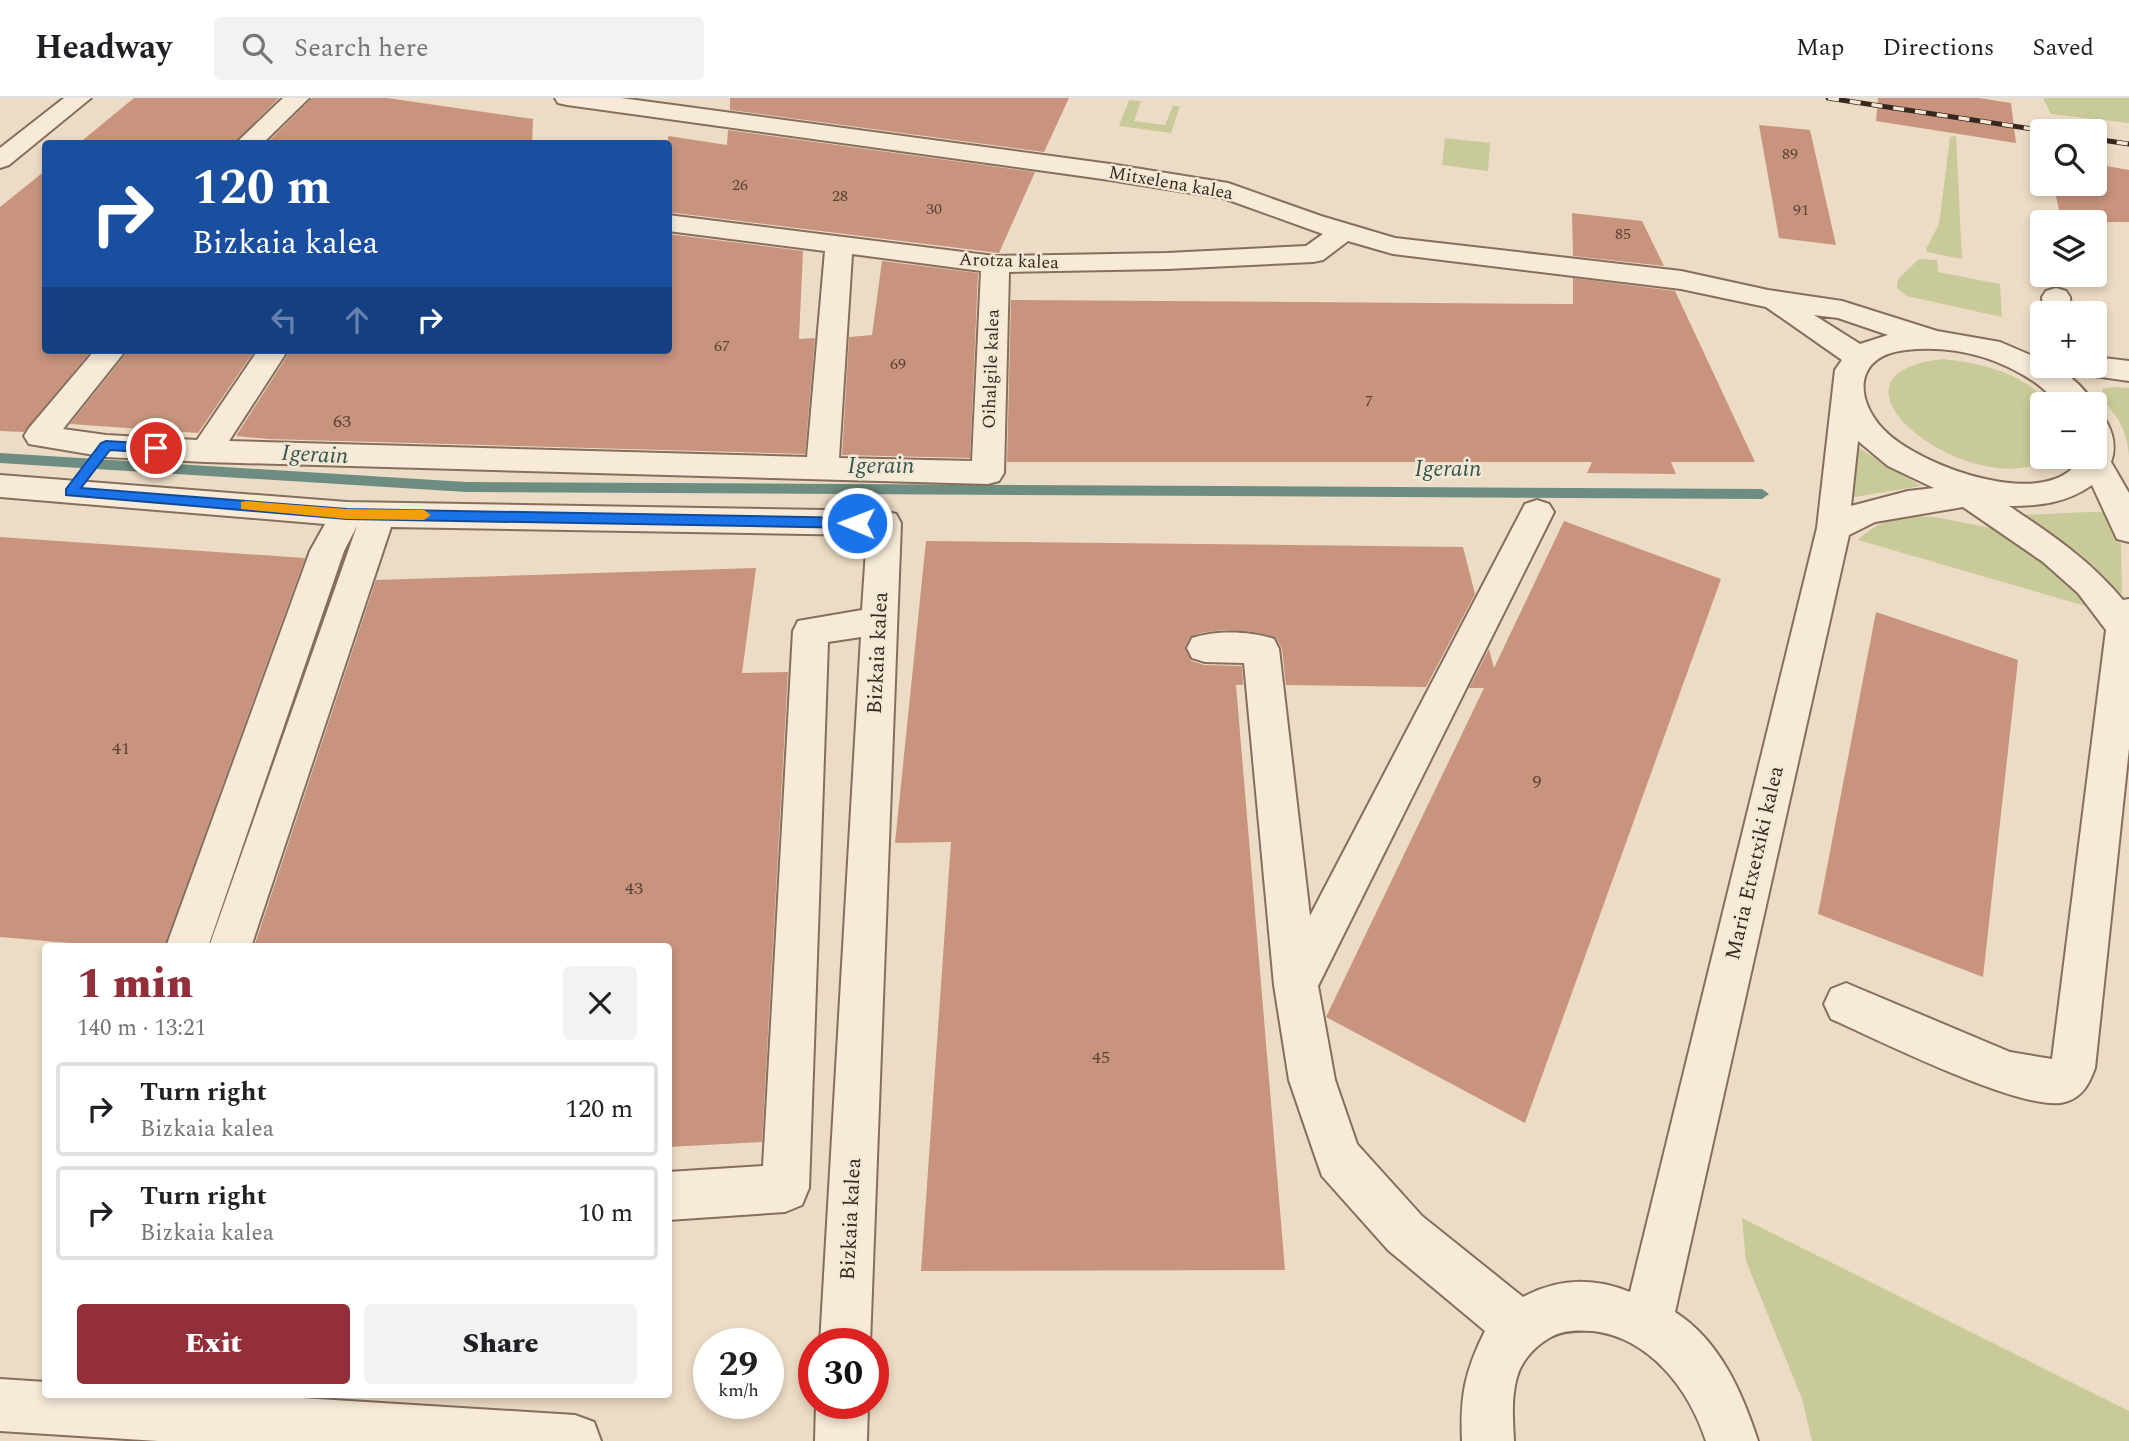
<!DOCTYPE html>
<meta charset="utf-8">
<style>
body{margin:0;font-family:Spectral,serif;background:#f2f2f2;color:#202124;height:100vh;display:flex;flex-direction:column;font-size:26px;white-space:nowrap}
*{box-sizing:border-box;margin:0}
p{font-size:23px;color:#757577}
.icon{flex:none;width:38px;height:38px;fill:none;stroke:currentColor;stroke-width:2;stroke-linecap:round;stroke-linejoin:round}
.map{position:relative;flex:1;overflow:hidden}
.details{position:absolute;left:42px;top:845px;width:630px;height:455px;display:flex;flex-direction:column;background:#fff;border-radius:7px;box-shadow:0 4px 10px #0003}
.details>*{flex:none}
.banner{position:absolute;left:42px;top:42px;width:630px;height:214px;border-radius:7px;box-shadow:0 4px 10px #0003;background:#1a4fa0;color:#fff;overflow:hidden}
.tools{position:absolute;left:2030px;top:21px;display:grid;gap:14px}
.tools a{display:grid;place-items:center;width:77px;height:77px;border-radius:7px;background:#fff;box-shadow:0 4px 10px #0003;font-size:35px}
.speed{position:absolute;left:693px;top:1230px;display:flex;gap:14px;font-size:35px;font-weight:700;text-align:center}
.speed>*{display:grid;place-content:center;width:91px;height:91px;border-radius:50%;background:#fff;box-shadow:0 4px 10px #0003;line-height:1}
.speed small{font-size:18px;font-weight:400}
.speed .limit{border:10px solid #d22;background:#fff;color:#111}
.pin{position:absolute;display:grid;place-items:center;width:60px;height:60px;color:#fff;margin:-30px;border:4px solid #fff;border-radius:50%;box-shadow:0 2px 7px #0007}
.me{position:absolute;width:77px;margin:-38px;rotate:271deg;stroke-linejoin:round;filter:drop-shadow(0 0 5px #0008)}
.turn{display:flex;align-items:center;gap:24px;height:147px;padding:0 35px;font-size:32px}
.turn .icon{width:91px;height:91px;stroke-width:2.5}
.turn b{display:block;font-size:49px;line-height:60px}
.lanes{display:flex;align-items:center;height:66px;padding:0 35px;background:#0003;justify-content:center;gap:35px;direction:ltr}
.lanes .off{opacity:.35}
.round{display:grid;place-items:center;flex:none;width:74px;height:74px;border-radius:7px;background:#f2f2f2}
.summary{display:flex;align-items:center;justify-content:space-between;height:119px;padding:0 35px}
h1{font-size:42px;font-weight:800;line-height:52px;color:#922f3a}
.primary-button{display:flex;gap:14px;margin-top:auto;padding:14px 35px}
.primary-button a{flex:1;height:80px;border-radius:7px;background:#922f3a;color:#fff;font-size:28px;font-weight:800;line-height:80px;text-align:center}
.primary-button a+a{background:#f2f2f2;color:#202124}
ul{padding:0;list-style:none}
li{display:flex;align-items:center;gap:21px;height:94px;margin:0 14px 10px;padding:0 21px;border:4px solid #e0e0e0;border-radius:7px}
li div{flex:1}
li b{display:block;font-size:26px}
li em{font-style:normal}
header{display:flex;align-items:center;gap:42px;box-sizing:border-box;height:98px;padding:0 35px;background:#fff;border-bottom:2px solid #e0e0e0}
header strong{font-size:33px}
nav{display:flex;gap:38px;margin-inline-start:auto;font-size:24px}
.search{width:490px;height:63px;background:#f2f2f2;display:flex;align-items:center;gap:18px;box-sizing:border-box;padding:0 24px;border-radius:7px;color:#757577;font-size:26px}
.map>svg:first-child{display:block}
.green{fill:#c9ca99}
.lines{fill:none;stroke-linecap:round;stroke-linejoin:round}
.stream{fill:#6e8d82;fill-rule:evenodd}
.building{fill:#c8947d}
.minor-casing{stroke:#866e5c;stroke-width:4}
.minor{fill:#f7ead8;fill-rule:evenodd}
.rail-casing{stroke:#37281f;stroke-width:5}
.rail{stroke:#f4e7d4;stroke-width:3.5;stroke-dasharray:11;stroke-linecap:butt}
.route{fill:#1a73e8;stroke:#114b97;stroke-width:2}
.slow{fill:#f59e0b}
.labels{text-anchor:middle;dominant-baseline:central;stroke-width:5;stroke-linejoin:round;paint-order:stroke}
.far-number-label{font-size:16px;fill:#5b4336}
.far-street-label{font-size:18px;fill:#37281f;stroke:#f4e7d4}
.number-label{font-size:18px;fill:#5b4336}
.street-label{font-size:21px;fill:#37281f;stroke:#f4e7d4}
.water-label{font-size:23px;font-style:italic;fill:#2f564f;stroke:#f4e7d4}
</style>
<header>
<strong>Headway</strong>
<div class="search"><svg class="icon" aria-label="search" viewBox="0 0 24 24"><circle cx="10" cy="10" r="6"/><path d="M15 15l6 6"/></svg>Search here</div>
<nav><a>Map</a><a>Directions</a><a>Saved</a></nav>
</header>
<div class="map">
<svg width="2129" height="1343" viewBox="0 0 2129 1343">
<rect width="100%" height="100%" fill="#ecdcc5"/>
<!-- green -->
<g class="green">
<polygon points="2043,0 2129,0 2129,25 2051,16"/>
<polygon points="1129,2 1141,3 1134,23 1165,27 1173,8 1180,8 1171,35 1119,28"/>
<polygon points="1956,38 1962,161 1927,154 1926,151 1939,126 1950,39"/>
<polygon points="1445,40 1490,45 1488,73 1442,67"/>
<polygon points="1919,161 1937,162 1938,174 2000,186 2002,219 1907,198 1897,190 1898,181"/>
<path d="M1943 261C1980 265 2025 275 2049 306H2042V359H2050C1978 410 1799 277 1943 261Z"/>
<path d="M2112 289 2129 290V358C2128 345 2125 334 2119 323 2113 313 2102 303 2102 291Z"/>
<polygon points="1857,349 1921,388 1842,401"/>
<polygon points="2113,413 2121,444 2122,497 2019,417"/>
<path d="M1905 418 1935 419 1991 430 2056 465 2089 509 1858 442C1873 428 1885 422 1905 418Z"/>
<polygon points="1742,1120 2129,1313 2129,1343 1812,1343 1802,1301 1746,1163"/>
</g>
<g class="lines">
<!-- stream -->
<polygon class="stream" points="0,355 466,384 1762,391 1769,396 1762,401 466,394 0,365"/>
</g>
<!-- building -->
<g class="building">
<polygon points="134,0 279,0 233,46 78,46"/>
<polygon points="312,0 387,0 533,21 532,46 266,46"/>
<polygon points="730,0 1069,0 1044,54 730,12"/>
<polygon points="1878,0 1979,0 2011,5 2016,45 1876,23"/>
<polygon points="1759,27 1810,32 1836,147 1779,140"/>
<polygon points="728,32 1035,74 999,155 668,114 668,38 727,47"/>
<polygon points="2095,66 2129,72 2129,124 2062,124 2053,86 2095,86"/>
<polygon points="46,72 46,252 92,252 24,334 0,333 0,109"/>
<polygon points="1572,115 1642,123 1664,168 1573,158"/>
<polygon points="668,136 803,153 799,241 815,240 805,356 268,341 236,338 291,252 668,252"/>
<polygon points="882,163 978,175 970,360 842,357 849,239 872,237"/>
<polygon points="1573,180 1675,193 1755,364 1671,364 1676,376 1587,375 1592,364 1007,364 1011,202 1573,206"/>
<polygon points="129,252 255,252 198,335 70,326"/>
<polygon points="1564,423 1721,481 1525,1025 1326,919 1484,590 1469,590 1489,551 1494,570"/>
<polygon points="0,439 305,460 164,849 116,849 0,839"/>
<polygon points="926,443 1463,449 1475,496 1426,589 1286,587 1282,551 1276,540 1255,534 1222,532 1201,535 1190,539 1185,549 1191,563 1205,567 1242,568 1243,587 1236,587 1285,1172 921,1173 951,744 895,745"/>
<polygon points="756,470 742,575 788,574 762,1044 668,1049 668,849 254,849 376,482"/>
<polygon points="1876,514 2018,562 1983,879 1818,816"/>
</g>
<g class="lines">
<!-- minor casing -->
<g class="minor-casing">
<g id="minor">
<polygon points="64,0 91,0 9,67 0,70 0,50"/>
<polygon points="283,0 309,0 262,46 235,46"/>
<path d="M555 0H621L1110 66 1228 85 1321 118 1395 140 1681 173 1768 192 1842 203 1937 233 2000 244 2042 262V268C2063 268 2084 289 2094 306 2086 306 2070 309 2062 306 2053 302 2043 289 2033 283 1995 258 1951 247 1906 252 1855 257 1853 300 1884 332 1918 368 2051 417 2081 359H2095V320L2106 323C2114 337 2116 350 2111 364L2129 395V444L2117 441 2092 387C2067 405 2039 408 2009 408 2051 436 2090 462 2123 502L2129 501V650L2095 970C2089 986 2083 999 2065 1004 2025 1016 1875 940 1831 921L1824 906 1831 891 1846 885 2010 954 2052 961 2106 532 2078 495 2043 464 1963 409 1875 424 1849 437 1675 1214C1720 1243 1742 1294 1758 1343H1706C1689 1291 1650 1240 1593 1233 1578 1232 1563 1232 1551 1239 1536 1247 1521 1263 1517 1279 1511 1300 1513 1321 1514 1343H1462C1460 1298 1465 1273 1485 1233L1388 1152 1322 1078 1316 1061 1289 982 1274 887 1244 565 1205 564 1192 560 1187 550 1192 540C1216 532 1250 533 1274 541L1279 551 1310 818 1525 406 1537 402 1549 406 1554 414 1318 888 1335 982 1357 1046 1422 1118 1523 1199C1558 1180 1593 1179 1630 1194L1817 430 1835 272 1842 262 1766 209 1681 191 1393 156 1348 143 1323 162 1313 164 1167 171 1009 174 1004 375 999 383 988 386 206 364 106 359 29 346 24 338 29 330 95 252H126L63 331 106 337 197 342 258 252H288L229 343 807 359 825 153 668 133V117L995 158 1167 155 1306 148 1323 136 1223 100 1110 82 567 7 558 5ZM852 156 981 173 972 363 839 360ZM1814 217 1838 220 1888 237 1860 246ZM1858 343 1888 368 1934 390 1908 393 1851 408Z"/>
<polygon points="2056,190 2066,193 2070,199 2071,215 2043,215 2042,199 2046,193"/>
<polygon points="2095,259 2129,263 2129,283 2073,275 2069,268 2095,268"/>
<polygon points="0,377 347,404 884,413 896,416 901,425 870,1246 820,1246 861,539 828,544 809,1090 802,1107 785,1114 668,1122 668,1074 763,1068 793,533 798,523 862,512 867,437 391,429 251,849 209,849 357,428 344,453 208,849 166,849 310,453 325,426 0,399"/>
<polygon points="0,1281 46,1284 46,1297 254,1297 575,1317 594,1324 601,1343 158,1343 0,1333"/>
<polygon points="816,1306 868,1306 867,1343 815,1343"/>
</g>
</g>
<!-- minor -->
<use href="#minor" class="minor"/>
<!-- rail casing -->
<g class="rail-casing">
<g id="rail">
<polyline points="1828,0 2046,33"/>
<polyline points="2095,41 2129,46"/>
</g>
</g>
<!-- rail -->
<use href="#rail" class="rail"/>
</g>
<!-- route -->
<polygon class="route" points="106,343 156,346 163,350 156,355 110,352 81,390 347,411 857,420 864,425 857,430 347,421 66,397 66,391 101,345"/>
<!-- slow -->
<polygon class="slow" points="246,403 347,411 424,412 431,417 424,422 347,421 241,411 241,404"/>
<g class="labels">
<!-- far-number labels -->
<g class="far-number-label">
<text x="1790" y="56">89</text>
<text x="740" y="87">26</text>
<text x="840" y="98">28</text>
<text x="934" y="111">30</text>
<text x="1801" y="112">91</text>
<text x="1623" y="136">85</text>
<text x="722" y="248">67</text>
<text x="898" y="266">69</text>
<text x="1369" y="303">7</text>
</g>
<!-- far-street labels -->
<g class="far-street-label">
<text transform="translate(1171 85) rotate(10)">Mitxelena kalea</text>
<text transform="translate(1009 163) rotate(2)">Arotza kalea</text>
<text transform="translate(991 271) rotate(-88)">Oihalgile kalea</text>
</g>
<!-- number labels -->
<g class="number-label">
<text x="342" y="323">63</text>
<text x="121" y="650">41</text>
<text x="1537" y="683">9</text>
<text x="634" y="790">43</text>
<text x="1101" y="959">45</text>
</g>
<!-- street labels -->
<g class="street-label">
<text transform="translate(878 555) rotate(-87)">Bizkaia kalea</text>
<text transform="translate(1755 765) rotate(-77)">Maria Etxetxiki kalea</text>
<text transform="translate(851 1121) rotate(-87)">Bizkaia kalea</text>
</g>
<!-- water labels -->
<g class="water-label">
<text transform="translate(315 357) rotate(3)">Igerain</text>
<text x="881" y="368">Igerain</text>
<text x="1448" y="371">Igerain</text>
</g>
</g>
</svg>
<div class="tools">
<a><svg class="icon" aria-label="search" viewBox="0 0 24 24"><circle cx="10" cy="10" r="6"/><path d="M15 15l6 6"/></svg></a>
<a><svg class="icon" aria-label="layers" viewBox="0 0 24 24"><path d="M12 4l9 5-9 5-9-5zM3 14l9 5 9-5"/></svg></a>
<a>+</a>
<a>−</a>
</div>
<div class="speed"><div>29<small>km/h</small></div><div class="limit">30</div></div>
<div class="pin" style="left:156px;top:350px;background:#d93025"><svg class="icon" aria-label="arrive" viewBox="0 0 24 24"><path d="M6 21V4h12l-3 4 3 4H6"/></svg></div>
<svg class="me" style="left:857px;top:425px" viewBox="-20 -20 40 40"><circle r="17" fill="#1a73e8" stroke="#fff" stroke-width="3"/><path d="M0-11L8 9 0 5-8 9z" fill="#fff"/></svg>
<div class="banner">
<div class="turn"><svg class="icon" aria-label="right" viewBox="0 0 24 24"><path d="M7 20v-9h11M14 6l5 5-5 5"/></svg><div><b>120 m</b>Bizkaia kalea</div></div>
<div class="lanes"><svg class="icon off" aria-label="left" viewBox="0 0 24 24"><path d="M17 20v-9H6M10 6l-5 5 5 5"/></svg><svg class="icon off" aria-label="ahead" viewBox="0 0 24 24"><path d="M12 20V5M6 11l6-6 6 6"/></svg><svg class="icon" aria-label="right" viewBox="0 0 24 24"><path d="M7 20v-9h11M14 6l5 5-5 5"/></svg></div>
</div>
<section class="details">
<div class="summary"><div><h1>1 min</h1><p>140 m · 13:21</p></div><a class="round"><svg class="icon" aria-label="close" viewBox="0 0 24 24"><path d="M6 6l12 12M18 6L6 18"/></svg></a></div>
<ul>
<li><svg class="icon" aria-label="right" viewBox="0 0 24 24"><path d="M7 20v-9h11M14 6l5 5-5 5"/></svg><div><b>Turn right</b><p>Bizkaia kalea</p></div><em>120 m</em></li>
<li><svg class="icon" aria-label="right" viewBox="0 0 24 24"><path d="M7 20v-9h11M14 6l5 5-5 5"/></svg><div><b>Turn right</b><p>Bizkaia kalea</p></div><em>10 m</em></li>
</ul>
<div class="primary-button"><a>Exit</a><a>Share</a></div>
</section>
</div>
